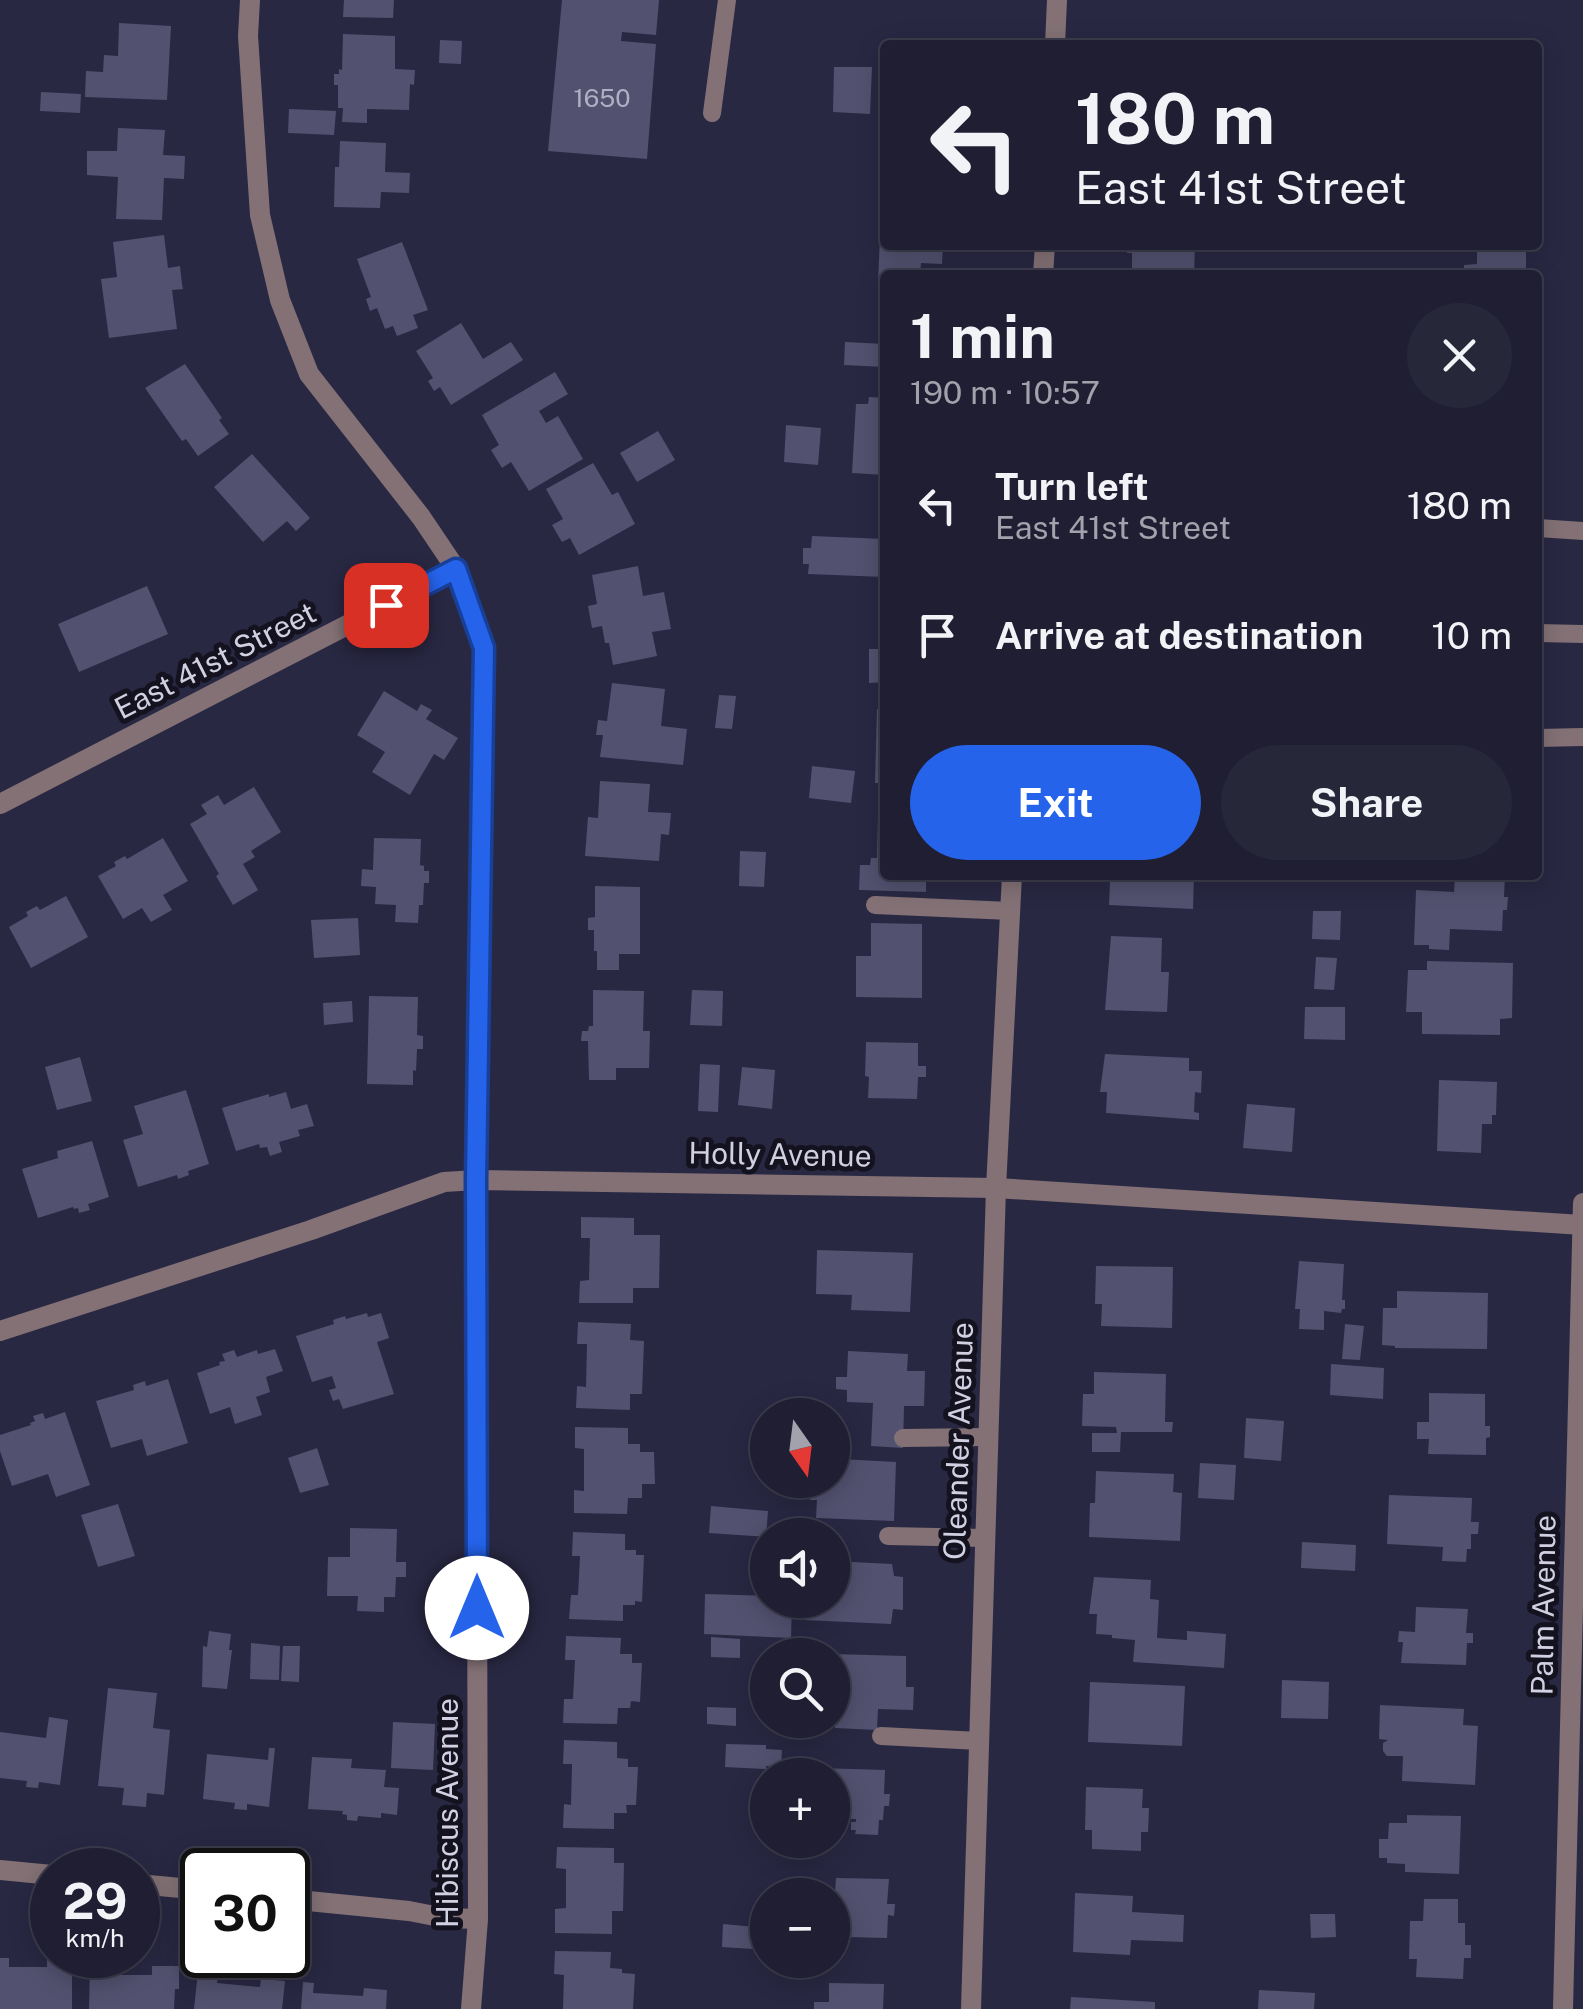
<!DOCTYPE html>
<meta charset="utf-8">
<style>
body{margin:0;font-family:"Public Sans",sans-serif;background:#27273a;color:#f1f3f6;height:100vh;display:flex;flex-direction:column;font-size:38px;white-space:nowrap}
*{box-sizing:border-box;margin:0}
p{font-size:32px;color:#a1a2ac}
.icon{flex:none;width:55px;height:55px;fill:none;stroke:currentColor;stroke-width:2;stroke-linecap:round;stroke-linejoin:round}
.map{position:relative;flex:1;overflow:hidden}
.panel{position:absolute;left:880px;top:270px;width:662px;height:610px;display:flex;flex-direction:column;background:#1f1e32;border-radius:10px;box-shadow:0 5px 25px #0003,0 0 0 2px #3c3c4d}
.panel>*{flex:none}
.guide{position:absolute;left:880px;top:40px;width:662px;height:210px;border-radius:10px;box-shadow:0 5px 25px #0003,0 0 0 2px #3c3c4d;background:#1f1e32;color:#f1f3f6;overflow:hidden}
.needle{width:65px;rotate:166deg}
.tools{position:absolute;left:750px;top:1398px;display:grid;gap:20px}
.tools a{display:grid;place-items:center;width:100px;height:100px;border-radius:50%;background:#1f1e32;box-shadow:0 5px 25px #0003,0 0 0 2px #3c3c4d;font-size:50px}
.speed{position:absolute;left:30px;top:1848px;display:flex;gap:20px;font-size:50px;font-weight:700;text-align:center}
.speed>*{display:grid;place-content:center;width:130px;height:130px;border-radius:50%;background:#1f1e32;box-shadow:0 5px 25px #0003,0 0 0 2px #3c3c4d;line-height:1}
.speed small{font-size:25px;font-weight:400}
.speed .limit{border:5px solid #111;border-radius:15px;background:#fff;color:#111}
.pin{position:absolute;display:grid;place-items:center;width:85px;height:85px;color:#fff;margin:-42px;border-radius:20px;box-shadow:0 5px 15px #0006}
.me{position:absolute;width:110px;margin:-55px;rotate:0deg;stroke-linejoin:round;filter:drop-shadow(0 0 8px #0008)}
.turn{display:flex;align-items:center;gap:35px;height:210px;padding:0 30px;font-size:45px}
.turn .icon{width:130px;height:130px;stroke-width:2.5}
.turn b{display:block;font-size:70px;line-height:85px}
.round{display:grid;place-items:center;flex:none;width:105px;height:105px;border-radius:52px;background:#27273a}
.head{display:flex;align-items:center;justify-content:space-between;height:170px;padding:0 30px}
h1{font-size:60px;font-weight:700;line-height:75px}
.cta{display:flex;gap:20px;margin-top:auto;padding:20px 30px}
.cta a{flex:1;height:115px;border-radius:60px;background:#2563eb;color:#fff;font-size:40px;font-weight:700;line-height:115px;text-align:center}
.cta a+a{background:#27273a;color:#f1f3f6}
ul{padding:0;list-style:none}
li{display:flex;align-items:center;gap:30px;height:130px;padding:0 30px}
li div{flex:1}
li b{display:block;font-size:38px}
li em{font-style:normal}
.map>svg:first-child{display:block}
.building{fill:#52516f}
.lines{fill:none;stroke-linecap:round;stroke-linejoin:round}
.service{stroke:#837175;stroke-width:18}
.minor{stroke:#837175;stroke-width:20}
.route-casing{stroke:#184099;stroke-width:25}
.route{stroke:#2563eb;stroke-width:18}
.labels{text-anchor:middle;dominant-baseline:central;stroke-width:10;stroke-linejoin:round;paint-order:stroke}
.number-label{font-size:25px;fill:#b0b0c5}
.street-label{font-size:30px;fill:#d0d0e2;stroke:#13121e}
</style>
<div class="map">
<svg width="1583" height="2009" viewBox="0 0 1583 2009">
<rect width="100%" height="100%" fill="#292843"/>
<!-- building -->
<g class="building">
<polygon points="344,0 394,0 393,18 343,17"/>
<polygon points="562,0 659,0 656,35 622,32 621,41 656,44 647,159 548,151"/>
<polygon points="119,23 171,26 167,100 85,97 86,71 103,72 104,55 118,56"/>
<polygon points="343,34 395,36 395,69 415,70 414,85 410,84 409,110 367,109 367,123 342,122 343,108 338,108 338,85 334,85 334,74 339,74 339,69 342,70"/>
<polygon points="440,40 462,41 461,64 439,63"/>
<polygon points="834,67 872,67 870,114 833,112"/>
<polygon points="41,92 81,94 80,113 40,111"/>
<polygon points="289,109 336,111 334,135 288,133"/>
<polygon points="118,128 165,130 163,155 185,156 184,179 164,178 162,220 116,219 118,177 87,175 87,151 117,151"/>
<polygon points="340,141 386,143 385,172 410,173 409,193 381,192 380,208 334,207 335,167 339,167"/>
<polygon points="164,235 168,268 180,266 182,284 183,289 172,290 177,329 109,338 101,279 117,277 113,242"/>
<polygon points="880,237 885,237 885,245 943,245 942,264 921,263 920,275 885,275 885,283 878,282"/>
<polygon points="402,242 428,310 413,315 418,328 397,336 393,326 385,329 377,308 370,311 366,299 371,297 357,259"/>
<polygon points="1127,245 1195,245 1194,275 1132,275 1132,253 1127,253"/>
<polygon points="1477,245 1526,245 1526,275 1464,275 1464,265 1477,264"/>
<polygon points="461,323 483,359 511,342 523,360 451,405 440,387 434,391 428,381 433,378 416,351"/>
<polygon points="845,342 885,344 885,367 844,365"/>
<polygon points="185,364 222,418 219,420 229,434 198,456 186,439 182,441 145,388"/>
<polygon points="555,372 568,394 539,411 546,423 558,416 583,459 529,491 511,462 502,468 491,450 499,445 482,415"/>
<polygon points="869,397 885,398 885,475 852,473 856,404 868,404"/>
<polygon points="786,425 821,428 818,465 784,462"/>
<polygon points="658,431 675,460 637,482 620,453"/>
<polygon points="252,454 310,518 296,531 287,521 263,542 214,487"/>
<polygon points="593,463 612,495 618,492 635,524 579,555 570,538 562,542 552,525 563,519 546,489"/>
<polygon points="812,536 885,539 885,577 808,574 809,564 803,564 803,548 811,548"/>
<polygon points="638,566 643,596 664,592 671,629 652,632 657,656 613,665 609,643 605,643 602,626 592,628 588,606 597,604 592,575"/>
<polygon points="147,586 168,634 79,672 58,624"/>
<polygon points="869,649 885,649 885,682 869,683"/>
<polygon points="612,683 665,689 661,726 687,729 683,765 600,757 603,735 596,735 598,720 607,721"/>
<polygon points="384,691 417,711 421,704 432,710 426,719 458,738 444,760 434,754 410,795 372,772 385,752 357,735"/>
<polygon points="719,695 736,696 732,729 715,728"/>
<polygon points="877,709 885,710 885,783 875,783"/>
<polygon points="812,766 855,771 851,803 809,798"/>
<polygon points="600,781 650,784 648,812 671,813 669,835 661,834 659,861 585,856 588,817 598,818"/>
<polygon points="254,787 281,832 251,851 255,857 243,864 258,890 233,905 216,876 219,874 190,824 207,814 201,805 218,795 224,805"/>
<polygon points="878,816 885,817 885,875 926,875 926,892 859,890 860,865 870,865 871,858 877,858"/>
<polygon points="163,838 188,881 163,895 172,910 151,922 142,908 123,919 98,876 116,866 114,862 125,856 127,859"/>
<polygon points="374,838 421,839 420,865 424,866 424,871 429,871 429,883 424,883 423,905 419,905 418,923 395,922 396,905 375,904 376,887 361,886 362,869 373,870"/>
<polygon points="740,851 766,852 764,887 739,886"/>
<polygon points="1104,875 1194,876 1193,909 1109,905 1110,882 1104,882"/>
<polygon points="1455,875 1505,875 1504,897 1508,897 1507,910 1503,910 1502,931 1450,929 1449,950 1429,949 1429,945 1414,945 1416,890 1454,892"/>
<polygon points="595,886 640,887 640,954 619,954 619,970 597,970 597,951 594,951 594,930 588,930 588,918 595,917"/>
<polygon points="66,896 88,937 31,968 9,927 28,916 26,912 37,906 40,910"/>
<polygon points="1313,911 1341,911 1340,940 1312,939"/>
<polygon points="358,918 360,955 314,958 311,920"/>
<polygon points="871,923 922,924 922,998 856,997 856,956 871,956"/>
<polygon points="1111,936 1162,938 1161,972 1169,972 1167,1012 1105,1010"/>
<polygon points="1316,957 1337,958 1334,990 1314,989"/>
<polygon points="1427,961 1513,963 1512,1018 1500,1019 1500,1035 1422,1034 1422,1012 1406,1012 1408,970 1427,970"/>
<polygon points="593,990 644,991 643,1031 650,1031 649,1068 616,1068 616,1080 589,1080 588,1041 581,1041 582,1031 588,1031 589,1026 593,1026"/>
<polygon points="692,990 723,991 722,1026 690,1025"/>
<polygon points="369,996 418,997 417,1035 423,1036 423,1049 417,1049 416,1071 413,1070 413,1085 367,1084"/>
<polygon points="352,1001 353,1022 324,1025 323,1003"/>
<polygon points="1305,1007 1345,1007 1345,1040 1304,1039"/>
<polygon points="866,1042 918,1043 918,1066 926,1066 926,1077 918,1077 917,1099 868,1098 869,1077 865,1076"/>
<polygon points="1105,1054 1189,1058 1189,1071 1202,1071 1201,1093 1195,1092 1194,1112 1199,1113 1199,1120 1106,1113 1107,1092 1100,1092"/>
<polygon points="80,1057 92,1101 57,1110 45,1067"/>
<polygon points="700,1064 720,1065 718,1112 698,1111"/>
<polygon points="742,1067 775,1070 772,1109 738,1105"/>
<polygon points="1439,1080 1497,1082 1496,1115 1492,1115 1492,1124 1482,1124 1481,1153 1437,1151"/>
<polygon points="186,1090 209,1164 188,1171 189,1175 178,1179 177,1175 138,1187 123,1140 143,1134 134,1106"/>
<polygon points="286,1092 291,1109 307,1104 314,1126 298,1130 300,1136 279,1142 282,1152 270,1156 267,1147 260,1148 259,1144 236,1151 222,1108 269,1094 269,1097"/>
<polygon points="1247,1104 1295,1108 1292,1152 1243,1148"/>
<polygon points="92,1141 109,1197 88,1204 90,1210 79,1213 78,1208 74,1209 73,1207 38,1218 22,1169 58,1158 57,1151"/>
<polygon points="581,1217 634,1218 634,1235 660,1235 659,1288 633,1288 633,1303 579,1303 580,1281 589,1280 590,1238 581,1238"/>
<polygon points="817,1250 913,1253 910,1312 851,1310 852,1295 816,1294"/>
<polygon points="1299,1261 1344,1264 1342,1300 1345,1300 1345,1309 1342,1309 1341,1313 1324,1311 1324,1330 1299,1329 1300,1309 1295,1309"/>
<polygon points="1096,1266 1173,1267 1172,1328 1101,1326 1102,1304 1095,1304"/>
<polygon points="1397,1291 1488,1293 1487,1349 1395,1348 1395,1346 1382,1345 1383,1308 1397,1308"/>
<polygon points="367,1313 368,1317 381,1313 389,1338 377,1342 394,1394 343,1409 339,1399 333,1401 329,1390 336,1388 332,1376 312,1382 296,1336 334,1324 333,1320 345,1316 346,1319"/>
<polygon points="578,1322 631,1324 630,1340 644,1341 642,1394 630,1394 630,1410 576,1408 577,1386 586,1387 587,1344 577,1344"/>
<polygon points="1345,1324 1364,1326 1360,1360 1342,1359"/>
<polygon points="275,1349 283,1371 266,1377 270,1392 256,1397 262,1415 235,1424 230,1407 210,1414 197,1373 220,1365 219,1362 225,1361 222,1354 234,1350 237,1357 257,1350 258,1354"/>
<polygon points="848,1351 908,1354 907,1371 925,1371 924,1406 904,1406 903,1448 871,1446 873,1403 847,1402 847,1390 836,1389 836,1377 847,1377"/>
<polygon points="1331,1364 1384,1368 1383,1399 1330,1395"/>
<polygon points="1094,1372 1166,1374 1165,1422 1173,1422 1172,1432 1121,1432 1120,1452 1092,1452 1092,1433 1117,1433 1116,1427 1082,1426 1083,1394 1094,1394"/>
<polygon points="168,1379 188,1443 147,1456 142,1439 111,1448 96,1401 134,1390 133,1385 145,1381 146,1386"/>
<polygon points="1429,1393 1485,1394 1485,1426 1490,1426 1490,1437 1486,1438 1486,1455 1428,1454 1429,1439 1417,1439 1417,1422 1429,1422"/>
<polygon points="65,1412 90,1485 56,1497 48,1474 12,1486 0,1451 0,1435 31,1425 30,1423 35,1421 33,1416 43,1413 45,1419"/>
<polygon points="1246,1418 1284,1421 1281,1461 1244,1458"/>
<polygon points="575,1427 628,1428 628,1444 640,1444 640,1452 654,1452 655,1484 642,1484 642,1498 628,1498 627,1514 574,1513 574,1490 584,1491 584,1449 575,1448"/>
<polygon points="317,1448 329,1485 300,1493 288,1458"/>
<polygon points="840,1459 896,1462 894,1521 816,1518 817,1500 810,1500 811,1489 815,1489 815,1480 839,1481"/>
<polygon points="1200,1463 1236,1465 1234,1500 1198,1498"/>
<polygon points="1096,1471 1174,1474 1173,1492 1182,1493 1180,1541 1089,1537 1090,1503 1095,1503"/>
<polygon points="1389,1495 1472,1498 1471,1522 1479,1522 1478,1534 1471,1534 1471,1549 1467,1549 1466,1562 1442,1561 1443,1547 1387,1544"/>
<polygon points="118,1504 135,1556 98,1567 81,1515"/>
<polygon points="711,1506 768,1511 766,1537 709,1533"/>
<polygon points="350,1528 397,1529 396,1562 406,1562 406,1577 396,1577 395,1597 384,1597 384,1612 357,1611 358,1596 327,1596 328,1557 350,1557"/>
<polygon points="573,1532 625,1534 625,1550 636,1550 636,1555 644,1555 642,1602 635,1601 635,1605 623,1605 623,1621 569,1619 571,1595 578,1595 580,1556 572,1556"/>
<polygon points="1302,1542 1356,1545 1355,1571 1301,1568"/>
<polygon points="832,1561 892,1564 894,1576 903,1577 903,1610 893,1609 891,1624 804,1620 805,1609 794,1609 794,1600 832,1600"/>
<polygon points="1094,1577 1151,1580 1150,1599 1159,1600 1157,1638 1187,1640 1187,1631 1226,1634 1224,1668 1133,1662 1135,1640 1112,1638 1112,1635 1096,1634 1097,1614 1089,1614"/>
<polygon points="705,1594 768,1596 768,1600 792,1600 791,1638 704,1634"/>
<polygon points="1416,1607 1468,1609 1466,1633 1473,1633 1473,1643 1467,1643 1466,1665 1401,1663 1403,1642 1398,1642 1399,1631 1415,1632"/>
<polygon points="209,1631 231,1634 229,1650 232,1650 227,1689 202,1687 203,1646 207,1647"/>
<polygon points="566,1636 621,1638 620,1654 632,1654 632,1663 642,1663 640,1702 631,1701 630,1708 618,1708 617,1724 563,1723 564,1699 573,1699 575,1660 565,1660"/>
<polygon points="711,1637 740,1639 740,1658 711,1657"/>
<polygon points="251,1643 280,1646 279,1680 250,1679"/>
<polygon points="283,1646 300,1646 299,1682 281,1681"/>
<polygon points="832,1654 906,1656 906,1687 914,1687 913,1710 878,1709 877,1730 835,1728"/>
<polygon points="1282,1680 1329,1682 1328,1719 1281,1718"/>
<polygon points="1090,1682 1185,1686 1182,1746 1088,1742"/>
<polygon points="108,1688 157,1693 153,1728 170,1730 164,1795 147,1793 146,1807 122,1805 124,1788 98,1786"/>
<polygon points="1380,1705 1464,1709 1463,1725 1478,1726 1475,1785 1402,1781 1403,1756 1387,1756 1383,1751 1383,1743 1388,1740 1379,1739"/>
<polygon points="707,1707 736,1708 736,1726 707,1724"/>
<polygon points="49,1717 68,1720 60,1785 39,1782 38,1788 26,1787 27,1781 0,1778 0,1732 46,1738"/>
<polygon points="393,1722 435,1724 433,1770 391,1768"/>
<polygon points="564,1740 617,1742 617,1758 628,1759 628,1767 638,1767 636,1805 626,1805 627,1813 614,1813 614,1829 563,1828 564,1804 571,1805 572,1764 563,1764"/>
<polygon points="726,1744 766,1745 766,1749 782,1750 781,1767 766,1766 766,1769 725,1767"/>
<polygon points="269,1748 275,1748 269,1807 247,1804 247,1810 234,1809 235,1803 203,1799 207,1754 268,1760"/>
<polygon points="312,1757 352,1759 351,1768 386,1770 384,1787 399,1788 397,1815 381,1813 381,1818 358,1816 357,1821 347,1820 347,1815 342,1814 343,1811 308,1809"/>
<polygon points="784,1767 885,1770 884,1794 890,1794 889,1806 884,1806 883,1820 879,1820 878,1835 855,1834 856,1830 851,1830 851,1822 856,1822 856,1819 832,1818 832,1775 783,1775"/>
<polygon points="1086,1787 1143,1789 1142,1808 1149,1808 1148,1832 1141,1832 1141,1851 1092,1849 1092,1830 1085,1830"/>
<polygon points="1407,1815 1461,1816 1459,1874 1405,1872 1405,1864 1387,1863 1387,1858 1379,1858 1379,1839 1388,1839 1389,1823 1407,1823"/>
<polygon points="557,1847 614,1848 614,1863 624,1863 623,1911 612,1911 612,1934 555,1933 555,1909 566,1908 566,1869 556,1868"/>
<polygon points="836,1878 889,1879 887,1904 895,1904 894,1916 888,1915 887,1938 848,1937 848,1930 832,1929 832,1895 822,1895 823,1890 835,1891"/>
<polygon points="1075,1893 1133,1896 1132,1912 1184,1915 1183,1942 1131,1940 1130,1955 1073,1952"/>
<polygon points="1424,1899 1458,1899 1458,1923 1465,1923 1465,1945 1471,1945 1471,1958 1464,1958 1463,1979 1416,1977 1417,1959 1409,1959 1410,1921 1423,1921"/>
<polygon points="1310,1914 1335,1914 1336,1937 1311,1938"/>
<polygon points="723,1924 768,1928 768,1950 722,1947"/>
<polygon points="555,1951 611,1952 610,1968 622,1969 622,1973 635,1974 633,2009 563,2009 564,1975 554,1974"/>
<polygon points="0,1958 9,1958 9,1967 47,1967 47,1960 72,1960 72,2009 0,2009"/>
<polygon points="90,1966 114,1966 114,1975 152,1975 152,1966 179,1966 179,1989 175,1989 174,2009 89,2009"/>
<polygon points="198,1971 218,1973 217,1983 260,1987 261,1979 285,1981 282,2009 194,2009"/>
<polygon points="303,1982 314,1983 313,1993 363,1996 364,1988 387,1990 386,2009 301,2009"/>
<polygon points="829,1983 884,1984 883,2009 814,2009 814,2002 829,2002"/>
<polygon points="1259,1990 1315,1993 1314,2009 1258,2009"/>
<polygon points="1071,1997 1155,2002 1155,2009 1070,2009"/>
</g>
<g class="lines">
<!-- service -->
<g class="service">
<polyline points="712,113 727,0"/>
<polyline points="1538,528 1583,531"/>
<polyline points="1538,633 1583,634"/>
<polyline points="1538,738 1583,737"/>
<polyline points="875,905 1010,911"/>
<polyline points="903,1438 988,1437"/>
<polyline points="888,1536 985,1538"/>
<polyline points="881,1736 979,1741"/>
</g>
<!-- minor -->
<g class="minor">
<polyline points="250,0 248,36 260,215 280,300 309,374 421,517 456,569 484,648 476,1180 478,1919 471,2009"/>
<polyline points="1055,45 1057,0"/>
<polyline points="1043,275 1045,245"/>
<polyline points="0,804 456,569"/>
<polyline points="0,1331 311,1230 444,1182 476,1180 996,1188 1583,1225"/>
<polyline points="0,1870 52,1875"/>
<polyline points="138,1884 202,1890"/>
<polyline points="288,1899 409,1911 445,1918 478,1919"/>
<polyline points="971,2009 996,1188 1012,875"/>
<polyline points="1563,2009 1583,1203"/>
</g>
</g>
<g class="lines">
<!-- route casing -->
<g class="route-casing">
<polyline id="route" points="386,605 456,569 484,648 476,1180 477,1608"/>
</g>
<!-- route -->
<use href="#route" class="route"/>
</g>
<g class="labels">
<!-- number labels -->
<g class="number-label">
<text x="602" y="98">1650</text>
</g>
<!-- street labels -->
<g class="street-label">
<text transform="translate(215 660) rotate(-27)">East 41st Street</text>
<text transform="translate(780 1154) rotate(1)">Holly Avenue</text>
<text transform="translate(958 1441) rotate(-88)">Oleander Avenue</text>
<text transform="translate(1543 1605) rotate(-89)">Palm Avenue</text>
<text transform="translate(447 1813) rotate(-90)">Hibiscus Avenue</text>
</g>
</g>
</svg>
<div class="tools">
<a><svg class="needle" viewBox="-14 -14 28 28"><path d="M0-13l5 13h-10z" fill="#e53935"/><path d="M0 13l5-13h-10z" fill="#a1a2ac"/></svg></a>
<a><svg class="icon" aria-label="sound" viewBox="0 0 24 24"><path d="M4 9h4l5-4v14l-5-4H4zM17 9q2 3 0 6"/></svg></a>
<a><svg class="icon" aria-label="search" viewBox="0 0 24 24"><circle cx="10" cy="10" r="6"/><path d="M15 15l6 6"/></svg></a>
<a>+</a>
<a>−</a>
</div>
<div class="speed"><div>29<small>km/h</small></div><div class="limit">30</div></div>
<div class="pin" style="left:386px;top:605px;background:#d93025"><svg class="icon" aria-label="arrive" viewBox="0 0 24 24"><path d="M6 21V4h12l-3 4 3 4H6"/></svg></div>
<svg class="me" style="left:477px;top:1608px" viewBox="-20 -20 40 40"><circle r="19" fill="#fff"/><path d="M0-13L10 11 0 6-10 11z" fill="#2563eb"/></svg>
<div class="guide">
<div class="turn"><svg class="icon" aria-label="left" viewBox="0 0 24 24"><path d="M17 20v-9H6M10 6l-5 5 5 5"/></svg><div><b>180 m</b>East 41st Street</div></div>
</div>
<section class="panel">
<div class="head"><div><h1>1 min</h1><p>190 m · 10:57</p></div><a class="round"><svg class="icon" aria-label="close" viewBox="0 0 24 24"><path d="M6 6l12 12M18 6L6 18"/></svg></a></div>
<ul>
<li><svg class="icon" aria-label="left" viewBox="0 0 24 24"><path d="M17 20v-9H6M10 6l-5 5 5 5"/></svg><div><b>Turn left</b><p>East 41st Street</p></div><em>180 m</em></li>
<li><svg class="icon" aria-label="arrive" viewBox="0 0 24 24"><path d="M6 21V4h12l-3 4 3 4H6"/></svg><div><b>Arrive at destination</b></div><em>10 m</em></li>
</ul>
<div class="cta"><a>Exit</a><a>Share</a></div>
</section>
</div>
